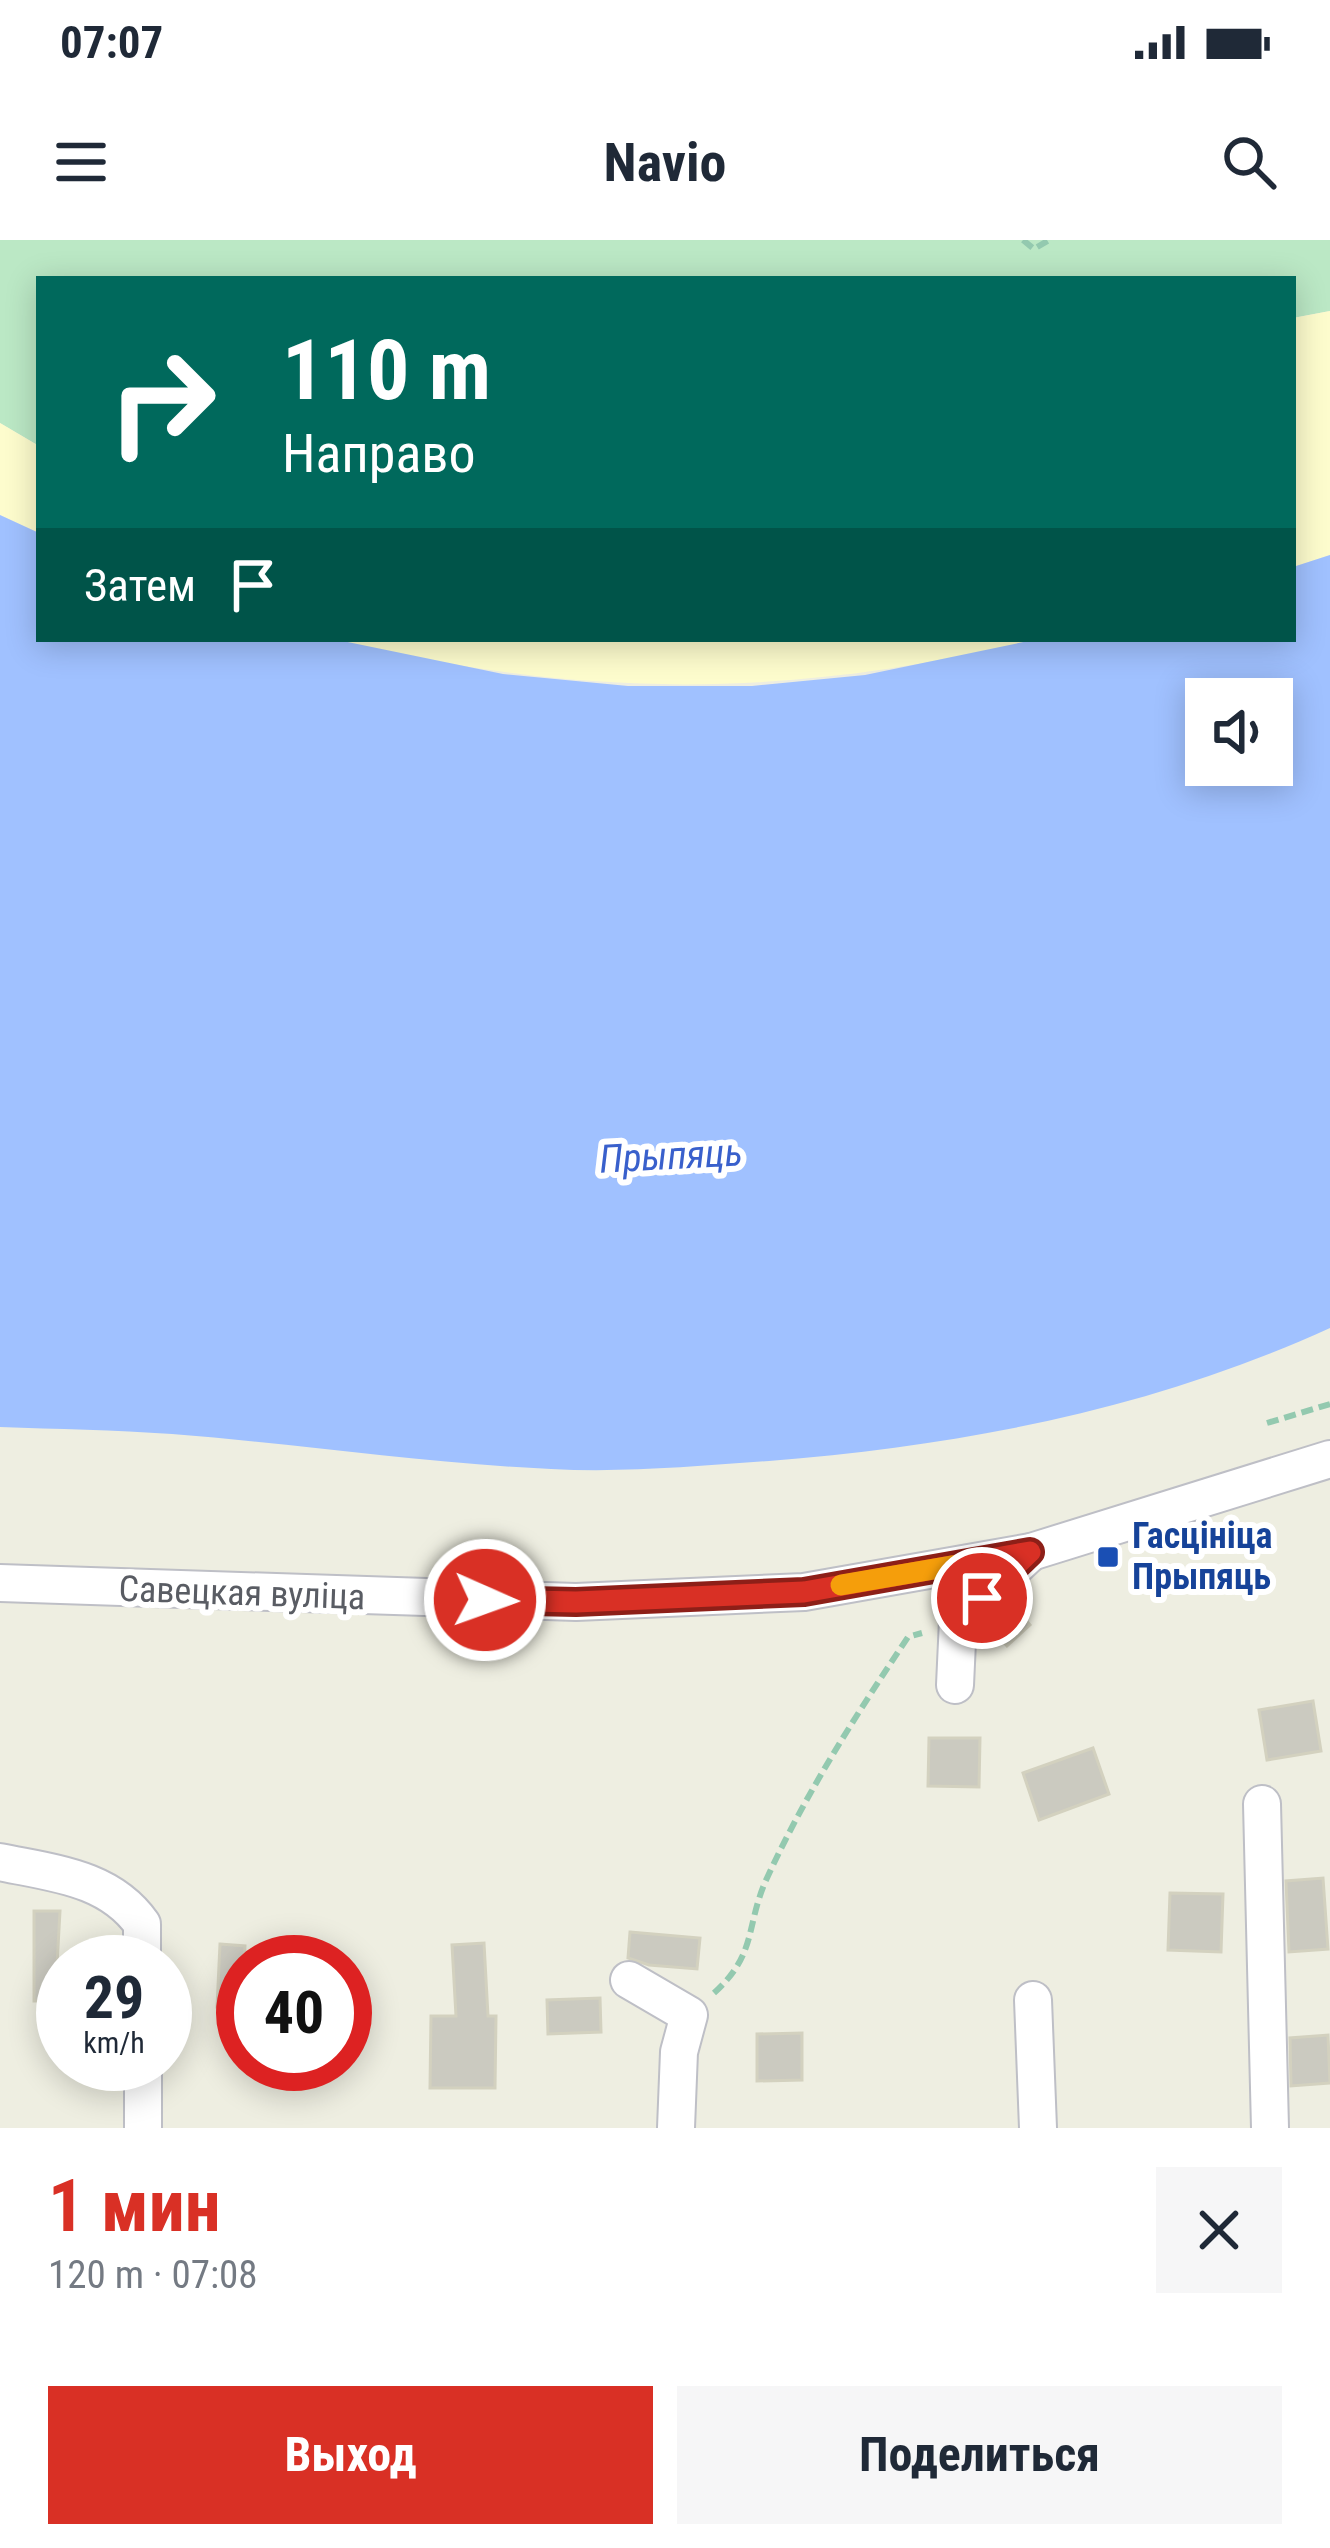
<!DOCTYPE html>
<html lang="ru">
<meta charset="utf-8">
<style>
body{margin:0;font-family:"Roboto Condensed",sans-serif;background:#f6f6f7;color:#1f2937;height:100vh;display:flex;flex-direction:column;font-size:45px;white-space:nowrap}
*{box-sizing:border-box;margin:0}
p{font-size:39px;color:#747a83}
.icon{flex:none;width:66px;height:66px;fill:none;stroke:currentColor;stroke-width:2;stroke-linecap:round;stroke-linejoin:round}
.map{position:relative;height:1888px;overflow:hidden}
.panel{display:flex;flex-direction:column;background:#fff;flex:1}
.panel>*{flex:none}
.banner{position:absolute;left:36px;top:36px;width:1260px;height:366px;border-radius:0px;box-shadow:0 6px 30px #0003;background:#00695c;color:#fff;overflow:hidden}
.fabs{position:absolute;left:1185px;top:438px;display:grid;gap:24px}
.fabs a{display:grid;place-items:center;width:108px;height:108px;border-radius:0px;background:#fff;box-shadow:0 6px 30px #0003;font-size:60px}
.speed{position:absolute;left:36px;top:1695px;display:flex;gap:24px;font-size:60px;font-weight:700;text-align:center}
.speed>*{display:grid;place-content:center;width:156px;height:156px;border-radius:50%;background:#fff;box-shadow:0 6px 30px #0003;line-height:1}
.speed small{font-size:30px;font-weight:400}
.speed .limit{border:18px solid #d22;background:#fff;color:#111}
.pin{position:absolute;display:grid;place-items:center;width:102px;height:102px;color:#fff;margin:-51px;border:6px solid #fff;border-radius:50%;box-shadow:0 3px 12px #0007}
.me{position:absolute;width:132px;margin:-66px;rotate:92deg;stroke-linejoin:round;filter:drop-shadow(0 0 9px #0008)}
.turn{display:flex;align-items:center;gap:42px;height:252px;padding:0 48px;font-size:54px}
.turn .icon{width:156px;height:156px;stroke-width:2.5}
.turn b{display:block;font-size:84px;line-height:102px}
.then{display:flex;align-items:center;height:114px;padding:0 48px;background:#0003;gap:24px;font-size:45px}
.round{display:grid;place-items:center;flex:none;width:126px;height:126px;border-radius:0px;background:#f6f6f7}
.headline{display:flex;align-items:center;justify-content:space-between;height:204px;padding:0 48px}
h1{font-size:72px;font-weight:700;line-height:90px;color:#d93025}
.cta{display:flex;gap:24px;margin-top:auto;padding:24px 48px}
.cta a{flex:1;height:138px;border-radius:0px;background:#d93025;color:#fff;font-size:48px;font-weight:700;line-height:138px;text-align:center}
.cta a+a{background:#f6f6f7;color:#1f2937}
.status{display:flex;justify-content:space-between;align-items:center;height:84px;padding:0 60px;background:#fff;direction:ltr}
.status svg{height:33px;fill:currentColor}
header{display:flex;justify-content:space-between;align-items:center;height:156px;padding:0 48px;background:#fff;font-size:54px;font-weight:700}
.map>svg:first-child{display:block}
.green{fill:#bbe8c5}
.sand{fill:#fdfccd}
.water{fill:#a0c1ff;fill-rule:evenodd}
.building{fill:#cbcac0;stroke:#d3d1bf;stroke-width:3}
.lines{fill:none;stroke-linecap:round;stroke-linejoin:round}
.minor-casing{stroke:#bebfc6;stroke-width:40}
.path{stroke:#93c9af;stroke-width:6;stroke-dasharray:12 6;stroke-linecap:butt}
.minor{stroke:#fff;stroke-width:36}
.route-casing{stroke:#8d1f18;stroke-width:30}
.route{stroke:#d93025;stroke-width:21}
.slow{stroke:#f59e0b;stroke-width:21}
.transit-dot{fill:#1a4fb4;stroke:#fff;stroke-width:4.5}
.labels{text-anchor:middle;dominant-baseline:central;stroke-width:12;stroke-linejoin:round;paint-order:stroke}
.transit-label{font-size:36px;font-weight:bold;fill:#164399;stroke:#fff;text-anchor:start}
.street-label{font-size:36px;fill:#595c63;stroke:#fff}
.water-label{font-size:39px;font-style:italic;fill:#3960cc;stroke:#fff}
</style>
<div class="status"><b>07:07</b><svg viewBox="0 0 49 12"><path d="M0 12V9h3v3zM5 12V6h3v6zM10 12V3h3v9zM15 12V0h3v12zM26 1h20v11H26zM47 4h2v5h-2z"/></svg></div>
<header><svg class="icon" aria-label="menu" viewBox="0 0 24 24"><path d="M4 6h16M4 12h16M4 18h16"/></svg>Navio<svg class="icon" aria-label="search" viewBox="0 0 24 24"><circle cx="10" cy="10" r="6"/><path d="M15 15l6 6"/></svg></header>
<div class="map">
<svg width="1330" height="1888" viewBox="0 0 1330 1888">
<rect width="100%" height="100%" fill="#eeeee1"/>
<!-- green -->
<polygon class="green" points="0,0 1330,0 1330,71 1293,78 1293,39 39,39 39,206 0,183"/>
<!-- sand -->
<g class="sand">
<polygon points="1330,71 1330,315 1293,327 1293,78"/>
<polygon points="0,183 39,206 39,293 0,275"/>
<path d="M333 399H1038C792 459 579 460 333 399Z"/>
</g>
<!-- water -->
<path class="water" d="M0 275 39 293V399H333L503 434 628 446H752L865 435 1038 399H1293V327L1330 315V1088C1150 1170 964 1205 769 1221 696 1226 624 1233 551 1229 424 1223 299 1204 172 1194 115 1190 57 1189 0 1187ZM1206 459H1272V525H1206Z"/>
<!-- building -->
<g class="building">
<polygon points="1010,1362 1030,1385 1007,1406 987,1384"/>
<polygon points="1313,1461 1321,1511 1267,1520 1259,1470"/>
<polygon points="929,1498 980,1498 979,1547 928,1546"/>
<polygon points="1093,1508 1109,1554 1039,1580 1023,1533"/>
<polygon points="1323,1638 1328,1709 1289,1712 1286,1641"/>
<polygon points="1170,1653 1223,1654 1221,1712 1168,1710"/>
<polygon points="34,1671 60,1671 55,1761 34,1761"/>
<polygon points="630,1692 700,1698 697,1729 649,1725 628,1718"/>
<polygon points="484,1703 488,1776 496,1776 495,1848 430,1848 431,1776 456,1776 452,1705"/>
<polygon points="220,1704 245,1706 242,1768 217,1767"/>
<polygon points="600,1758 601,1792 548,1794 547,1760"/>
<polygon points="802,1793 802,1840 757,1841 757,1794"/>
<polygon points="1328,1795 1330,1843 1291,1846 1290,1798"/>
</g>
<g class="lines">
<!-- minor casing -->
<g class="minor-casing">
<g id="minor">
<polyline points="0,1343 576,1362 804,1352 1031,1312 1330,1219"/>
<polyline points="955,1445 958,1380 1031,1312"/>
<polyline points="1262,1564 1270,1888"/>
<path d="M0 1622C52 1633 109 1637 142 1684V1722"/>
<polyline points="629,1740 689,1775 679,1812 676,1888"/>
<polyline points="1033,1760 1038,1888"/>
<polyline points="143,1824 143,1888"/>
</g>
</g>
<!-- path -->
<g class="path">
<polyline points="1023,0 1034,9 1049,0"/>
<polyline points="1267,1183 1330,1164"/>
<path d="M714 1753C758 1713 745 1686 767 1638 806 1553 856 1475 908 1397L922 1393"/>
</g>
<!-- minor -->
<use href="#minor" class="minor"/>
</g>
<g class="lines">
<!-- route casing -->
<g class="route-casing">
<polyline id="route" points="485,1360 576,1362 804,1352 1030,1312 982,1358"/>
</g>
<!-- route -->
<use href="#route" class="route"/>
<!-- slow -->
<polyline class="slow" points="841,1345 963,1324"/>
</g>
<!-- markers -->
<rect class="transit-dot" x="1096" y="1305" width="24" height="24" rx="6"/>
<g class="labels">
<!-- transit labels -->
<g class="transit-label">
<text x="1132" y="1296">Гасцініца<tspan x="1132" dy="41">Прыпяць</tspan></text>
</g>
<!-- street labels -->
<g class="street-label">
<text transform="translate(242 1353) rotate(2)">Савецкая вуліца</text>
</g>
<!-- water labels -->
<g class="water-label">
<text transform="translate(671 916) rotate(-3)">Прыпяць</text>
</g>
</g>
</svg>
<div class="fabs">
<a><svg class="icon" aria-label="sound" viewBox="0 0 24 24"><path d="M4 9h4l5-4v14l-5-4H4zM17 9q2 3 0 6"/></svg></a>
</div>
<div class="speed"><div>29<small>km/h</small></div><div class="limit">40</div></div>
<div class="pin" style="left:982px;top:1358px;background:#d93025"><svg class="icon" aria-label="arrive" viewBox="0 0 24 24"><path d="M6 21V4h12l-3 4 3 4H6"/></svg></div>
<svg class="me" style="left:485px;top:1360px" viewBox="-20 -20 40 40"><circle r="17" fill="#d93025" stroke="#fff" stroke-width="3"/><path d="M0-11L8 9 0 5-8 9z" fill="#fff"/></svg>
<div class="banner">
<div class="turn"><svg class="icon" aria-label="right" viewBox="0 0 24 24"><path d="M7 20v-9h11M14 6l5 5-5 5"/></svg><div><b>110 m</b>Направо</div></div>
<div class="then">Затем<svg class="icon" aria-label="arrive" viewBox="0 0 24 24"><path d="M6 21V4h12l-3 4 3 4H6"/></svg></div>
</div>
</div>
<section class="panel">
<div class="headline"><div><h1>1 мин</h1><p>120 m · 07:08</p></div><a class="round"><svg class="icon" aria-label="close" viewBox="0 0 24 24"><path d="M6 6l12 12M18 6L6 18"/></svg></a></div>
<div class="cta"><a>Выход</a><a>Поделиться</a></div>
</section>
